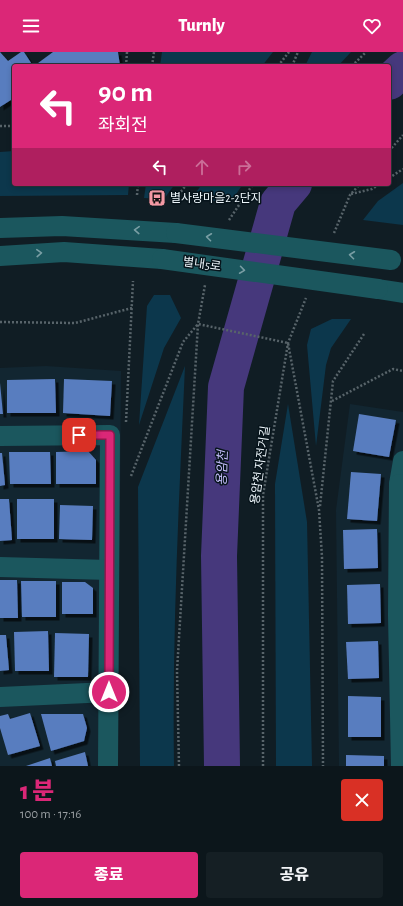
<!DOCTYPE html>
<html lang="ko">
<meta charset="utf-8">
<style>
body{margin:0;font-family:"Alegreya Sans","Noto Sans KR",sans-serif;background:#151f24;color:#f1f3f6;height:100vh;display:flex;flex-direction:column;font-size:15px;white-space:nowrap}
*{box-sizing:border-box;margin:0}
p{font-size:13px;color:#9a9fa3}
.icon{flex:none;width:22px;height:22px;fill:none;stroke:currentColor;stroke-width:2;stroke-linecap:round;stroke-linejoin:round}
.map{position:relative;height:714px;overflow:hidden}
.side{display:flex;flex-direction:column;background:#0c161b;flex:1}
.side>*{flex:none}
.guide{position:absolute;left:12px;top:12px;width:379px;height:122px;border-radius:4px;box-shadow:0 2px 6px #0003,0 0 0 1px #2c353a;background:#db2777;color:#fff;overflow:hidden}
.pin{position:absolute;display:grid;place-items:center;width:34px;height:34px;color:#fff;margin:-17px;border-radius:8px;box-shadow:0 2px 6px #0006}
.me{position:absolute;width:44px;margin:-22px;rotate:0deg;stroke-linejoin:round;filter:drop-shadow(0 0 3px #0008)}
.turn{display:flex;align-items:center;gap:14px;height:84px;padding:0 20px;font-size:18px}
.turn .icon{width:52px;height:52px;stroke-width:2.5}
.turn b{display:block;font-size:28px;line-height:34px}
.lanes{display:flex;align-items:center;height:38px;padding:0 20px;background:#0003;justify-content:center;gap:20px;direction:ltr}
.lanes .off{opacity:.35}
.round{display:grid;place-items:center;flex:none;width:42px;height:42px;border-radius:4px;background:#151f24}
.overview{display:flex;align-items:center;justify-content:space-between;height:68px;padding:0 20px}
h1{font-size:24px;font-weight:800;line-height:30px;color:#db2777}
.primary-button{display:flex;gap:8px;margin-top:auto;padding:8px 20px}
.primary-button a{flex:1;height:46px;border-radius:4px;background:#db2777;color:#fff;font-size:16px;font-weight:800;line-height:46px;text-align:center}
.primary-button a+a{background:#151f24;color:#f1f3f6}
header{display:flex;justify-content:space-between;align-items:center;height:52px;padding:0 20px;background:#db2777;color:#fff;font-size:18px;font-weight:800}
.map>svg:first-child{display:block}
.built{fill:#122631}
.green{fill:#0c374c}
.lines{fill:none;stroke-linecap:round;stroke-linejoin:round}
.river{stroke:#46387c;stroke-width:36}
.building{fill:#597dbf;filter:url(#shadow)}
.path{stroke:#58646a;stroke-width:2.5;stroke-dasharray:2 2;stroke-linecap:butt}
.minor{stroke:#1b575e;stroke-width:20}
.minor-bridge{stroke:#1b575e;stroke-width:20}
.oneway{stroke:#799ea4}
.route-casing{stroke:#8e194d;stroke-width:10}
.route{stroke:#db2777;stroke-width:7}
.labels{text-anchor:middle;dominant-baseline:central;stroke-width:3;stroke-linejoin:round;paint-order:stroke}
.poi-label{font-size:12px;fill:#ecf5fa;stroke:#07141b;text-anchor:start}
.street-label{font-size:12px;fill:#ecf5fa;stroke:#07141b}
.water-label{font-size:13px;font-style:italic;fill:#c6bffc;stroke:#07141b}
</style>
<header><svg class="icon" aria-label="menu" viewBox="0 0 24 24"><path d="M4 6h16M4 12h16M4 18h16"/></svg>Turnly<svg class="icon" aria-label="heart" viewBox="0 0 24 24"><path d="M12 20l-8-8c-3-5 5-10 8-4 3-6 11-1 8 4z"/></svg></header>
<div class="map">
<svg width="403" height="714" viewBox="0 0 403 714">
<defs>
<filter id="shadow"><feDropShadow dx="3.5" dy="3.5" stdDeviation="0" flood-color="#0009"/></filter>
</defs>
<rect width="100%" height="100%" fill="#101d24"/>
<!-- built -->
<g class="built">
<polygon points="46,314 121,319 118,714 0,714 0,316"/>
<polygon points="350,352 403,360 403,714 339,714 336,458"/>
</g>
<!-- green -->
<g class="green">
<polygon points="162,0 273,0 262,14 160,14"/>
<polygon points="312,0 351,0 338,14 305,14"/>
<polygon points="14,99 14,132 129,132 128,143 0,144 0,100"/>
<polygon points="403,131 403,173 363,168 378,149"/>
<polygon points="146,132 175,132 164,147 144,146"/>
<polygon points="202,132 243,132 230,151 192,146"/>
<polygon points="154,243 170,243 181,266 164,296 139,373 147,254"/>
<polygon points="332,267 351,267 331,296 326,313 316,394 307,293 311,277"/>
<path d="M185 314C179 448 172 581 174 714H140L138 435Z"/>
<polygon points="288,352 307,470 312,714 276,714 275,432"/>
</g>
<g class="lines">
<!-- river -->
<g class="river">
<polyline points="389,30 403,17"/>
<polyline points="222,714 219,504 226,335 278,151 294,132"/>
</g>
</g>
<!-- building -->
<g class="building">
<polygon points="0,0 8,9 21,0 24,0 33,14 14,14 14,46 0,55"/>
<polygon points="53,0 118,0 120,14 34,14"/>
<polygon points="55,327 56,361 7,361 7,328"/>
<polygon points="64,327 112,329 110,364 63,361"/>
<polygon points="0,331 3,362 0,362"/>
<polygon points="359,362 396,368 389,405 353,399"/>
<polygon points="88,399 96,408 96,432 56,432 56,400"/>
<polygon points="9,400 50,400 51,432 10,432"/>
<polygon points="0,401 2,401 5,433 0,434"/>
<polygon points="351,420 381,422 377,469 347,467"/>
<polygon points="0,447 9,447 12,488 0,489"/>
<rect x="17" y="447" width="37" height="40"/>
<polygon points="60,453 93,454 92,488 59,487"/>
<polygon points="377,477 378,516 344,517 343,478"/>
<polygon points="0,528 17,528 18,566 0,566"/>
<polygon points="21,529 56,529 56,565 22,565"/>
<polygon points="62,530 85,530 93,536 93,562 62,562"/>
<polygon points="380,532 381,571 348,572 347,533"/>
<polygon points="48,579 49,619 15,619 14,580"/>
<polygon points="55,581 89,582 88,625 54,625"/>
<polygon points="0,583 6,583 9,618 0,619"/>
<polygon points="378,589 379,626 348,627 346,590"/>
<polygon points="348,644 381,645 381,685 348,685"/>
<polygon points="30,661 40,694 8,703 0,676 0,664 8,662 10,667"/>
<polygon points="41,662 83,662 87,676 84,689 51,699"/>
<polygon points="85,700 88,714 56,714 55,709"/>
<polygon points="346,703 384,704 384,714 346,714"/>
<polygon points="50,706 52,714 26,714"/>
</g>
<g class="lines">
<!-- path -->
<g class="path">
<polyline points="126,14 127,0"/>
<polyline points="152,14 154,0"/>
<polyline points="278,14 289,0"/>
<polyline points="292,14 298,0"/>
<polyline points="352,14 366,0"/>
<polyline points="0,74 14,74"/>
<polyline points="389,99 403,83"/>
<polyline points="389,126 403,117"/>
<polyline points="351,142 372,137 380,132"/>
<polyline points="137,143 138,132"/>
<polyline points="176,146 187,132"/>
<polyline points="229,168 253,132"/>
<polyline points="334,181 350,143 360,132"/>
<polyline points="0,270 75,271 132,256"/>
<polyline points="332,349 393,317 403,319"/>
<polyline points="126,370 133,229"/>
<polyline points="131,424 183,290 198,272 288,291 319,458 322,505 323,714"/>
<polyline points="320,454 333,329 364,282"/>
<polyline points="179,714 177,619 198,272 205,233"/>
<polyline points="263,714 263,443 288,291 306,246"/>
</g>
<!-- minor -->
<g class="minor">
<polyline points="0,176 62,174 176,181"/>
<polyline points="0,204 64,200 162,207"/>
<polyline points="378,237 403,241"/>
<polyline points="0,384 110,383 108,714"/>
<polyline points="399,432 403,409"/>
<polyline points="0,515 109,518"/>
<polyline points="0,645 109,640"/>
<polyline points="401,714 398,563 399,432 403,433"/>
</g>
<!-- minor-bridge -->
<g class="minor-bridge">
<polyline points="176,181 391,208"/>
<polyline points="162,207 378,237"/>
</g>
</g>
<!-- one-way arrows -->
<defs><path id="oneway-chevron" d="M-2-3.5L2.5 0L-2 3.5" fill="none" stroke-width="1.6" stroke-linecap="round" stroke-linejoin="round"/></defs>
<g class="oneway">
<use href="#oneway-chevron" transform="translate(137 178) rotate(-177)"/>
<use href="#oneway-chevron" transform="translate(209 185) rotate(-173)"/>
<use href="#oneway-chevron" transform="translate(39 201) rotate(-3)"/>
<use href="#oneway-chevron" transform="translate(352 203) rotate(-173)"/>
<use href="#oneway-chevron" transform="translate(242 218) rotate(8)"/>
</g>
<g class="lines">
<!-- route casing -->
<g class="route-casing">
<polyline id="route" points="79,383 110,383 109,640"/>
</g>
<!-- route -->
<use href="#route" class="route"/>
</g>
<!-- icons -->
<defs>
<g id="bus-square" transform="scale(0.9)"><rect x="-9" y="-9" width="18" height="18" rx="4" fill="#f49aa5" stroke="#07141b"/><path d="M-5-6H5V4H4V6H2V4H-2V6H-4V4H-5ZM-3.5-4V0h7V-4ZM-3.5 1.2v1.5H-2V1.2ZM2 1.2v1.5H3.5V1.2Z" fill="#111"/></g>
</defs>
<g fill-rule="evenodd">
<use href="#bus-square" x="157" y="146"/>
</g>
<g class="labels">
<!-- poi labels -->
<g class="poi-label">
<text x="170" y="146">별사랑마을2-2단지</text>
</g>
<!-- street labels -->
<g class="street-label">
<text transform="translate(202 212) rotate(8)">별내5로</text>
<text transform="translate(260 413) rotate(-82)">용암천 자전거길</text>
</g>
<!-- water labels -->
<g class="water-label">
<text transform="translate(223 416) rotate(-88)">용암천</text>
</g>
</g>
</svg>
<div class="pin" style="left:79px;top:383px;background:#d93025"><svg class="icon" aria-label="arrive" viewBox="0 0 24 24"><path d="M6 21V4h12l-3 4 3 4H6"/></svg></div>
<svg class="me" style="left:109px;top:640px" viewBox="-20 -20 40 40"><circle r="17" fill="#db2777" stroke="#fff" stroke-width="3"/><path d="M0-11L8 9 0 5-8 9z" fill="#fff"/></svg>
<div class="guide">
<div class="turn"><svg class="icon" aria-label="left" viewBox="0 0 24 24"><path d="M17 20v-9H6M10 6l-5 5 5 5"/></svg><div><b>90 m</b>좌회전</div></div>
<div class="lanes"><svg class="icon" aria-label="left" viewBox="0 0 24 24"><path d="M17 20v-9H6M10 6l-5 5 5 5"/></svg><svg class="icon off" aria-label="ahead" viewBox="0 0 24 24"><path d="M12 20V5M6 11l6-6 6 6"/></svg><svg class="icon off" aria-label="right" viewBox="0 0 24 24"><path d="M7 20v-9h11M14 6l5 5-5 5"/></svg></div>
</div>
</div>
<section class="side">
<div class="overview"><div><h1>1 분</h1><p>100 m · 17:16</p></div><a class="round" style="background:#d93025;color:#fff"><svg class="icon" aria-label="close" viewBox="0 0 24 24"><path d="M6 6l12 12M18 6L6 18"/></svg></a></div>
<div class="primary-button"><a>종료</a><a>공유</a></div>
</section>
